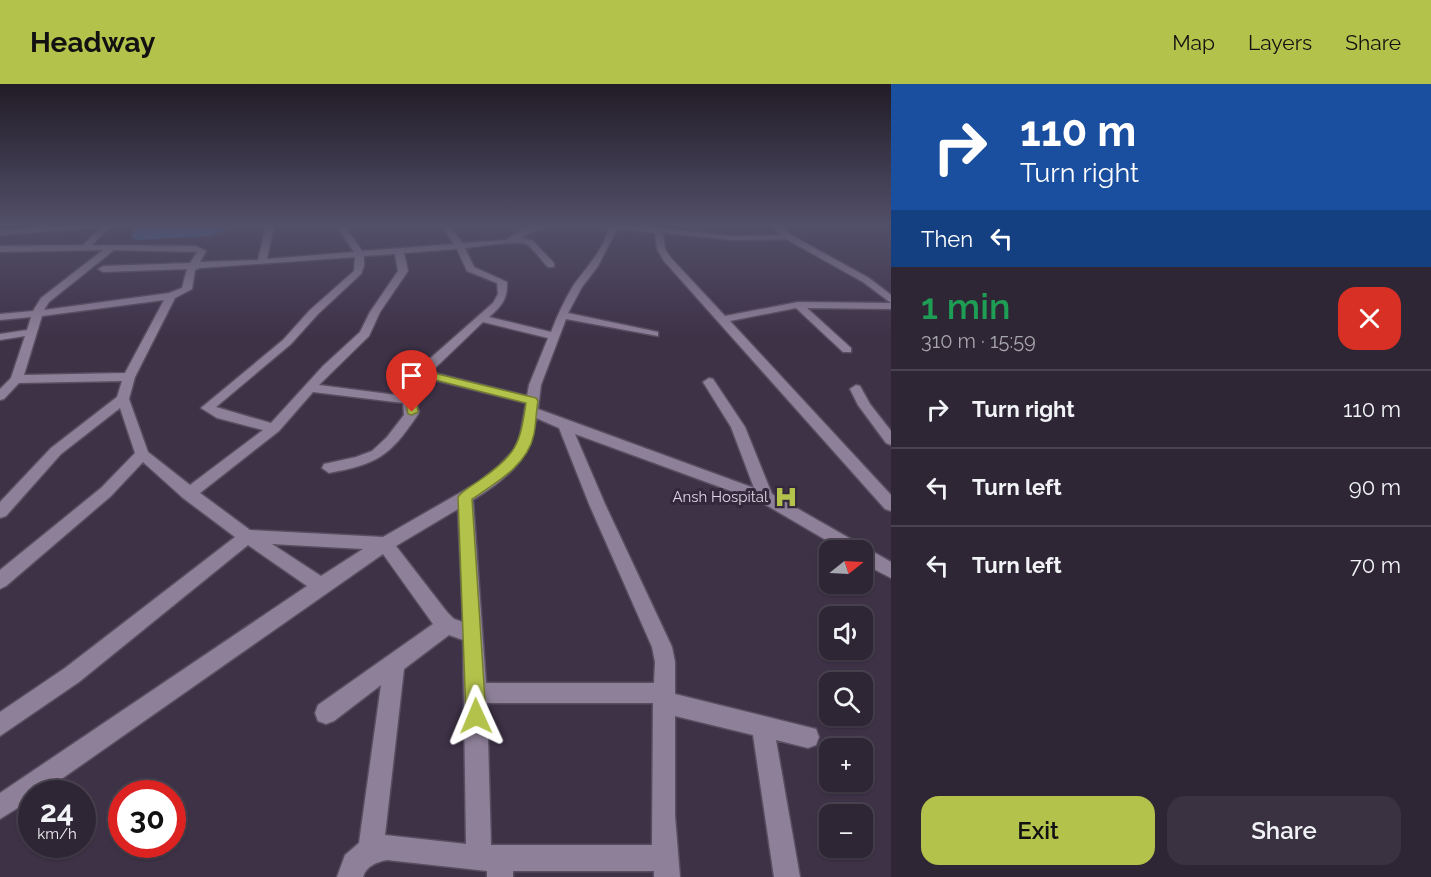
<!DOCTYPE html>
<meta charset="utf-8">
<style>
body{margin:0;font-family:Raleway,sans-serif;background:#3a3241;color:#f1f3f6;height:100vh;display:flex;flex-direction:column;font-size:22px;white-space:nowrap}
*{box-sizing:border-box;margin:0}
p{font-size:20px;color:#a7a5ad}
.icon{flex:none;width:33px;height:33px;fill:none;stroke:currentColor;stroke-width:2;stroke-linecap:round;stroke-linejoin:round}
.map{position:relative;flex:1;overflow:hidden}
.side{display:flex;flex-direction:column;background:#2e2635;width:540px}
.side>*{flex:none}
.banner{background:#1a4fa0;color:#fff;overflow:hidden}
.needle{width:39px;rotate:72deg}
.buttons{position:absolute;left:819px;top:456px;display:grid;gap:12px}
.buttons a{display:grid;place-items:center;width:54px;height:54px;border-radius:12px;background:#2e2635;box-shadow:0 2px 4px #0004,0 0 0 2px #494350;font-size:30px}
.speed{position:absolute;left:18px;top:696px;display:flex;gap:12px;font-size:30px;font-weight:700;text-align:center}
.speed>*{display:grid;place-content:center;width:78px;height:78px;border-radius:50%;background:#2e2635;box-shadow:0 2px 4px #0004,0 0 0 2px #494350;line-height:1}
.speed small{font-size:15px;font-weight:400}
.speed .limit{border:9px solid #d22;background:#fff;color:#111}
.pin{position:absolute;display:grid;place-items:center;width:51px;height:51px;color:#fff;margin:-62px -26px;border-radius:50% 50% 50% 0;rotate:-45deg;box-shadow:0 0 6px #0007}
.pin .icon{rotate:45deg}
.me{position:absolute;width:66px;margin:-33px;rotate:359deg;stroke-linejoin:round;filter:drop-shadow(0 0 4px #0008)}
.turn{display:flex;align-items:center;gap:21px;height:126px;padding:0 30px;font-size:27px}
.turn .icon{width:78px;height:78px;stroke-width:2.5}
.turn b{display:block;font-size:42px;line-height:51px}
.then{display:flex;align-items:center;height:57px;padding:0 30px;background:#0003;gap:12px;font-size:22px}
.round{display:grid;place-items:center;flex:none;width:63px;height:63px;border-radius:18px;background:#3a3241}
.overview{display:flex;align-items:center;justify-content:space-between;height:102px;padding:0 30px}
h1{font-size:36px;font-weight:600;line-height:45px;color:#1e9e55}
.button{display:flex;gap:12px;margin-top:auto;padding:12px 30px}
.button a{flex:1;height:69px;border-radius:18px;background:#b3c24b;color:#111;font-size:24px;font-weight:600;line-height:69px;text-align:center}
.button a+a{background:#3a3241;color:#f1f3f6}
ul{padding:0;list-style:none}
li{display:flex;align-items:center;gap:18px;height:78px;padding:0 30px;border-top:2px solid #494350}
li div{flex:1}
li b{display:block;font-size:22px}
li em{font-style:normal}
header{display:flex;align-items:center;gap:36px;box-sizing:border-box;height:84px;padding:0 30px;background:#b3c24b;color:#111}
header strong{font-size:28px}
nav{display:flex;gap:33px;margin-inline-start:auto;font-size:21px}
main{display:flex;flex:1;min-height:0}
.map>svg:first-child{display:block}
.water{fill:#2d77ad}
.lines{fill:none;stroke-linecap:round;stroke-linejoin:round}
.minor-casing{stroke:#594e60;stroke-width:3}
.minor{fill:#8e8098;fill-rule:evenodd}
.route{fill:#b3c24b;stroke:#747e31;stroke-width:1.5}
.labels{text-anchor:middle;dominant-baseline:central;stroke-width:6;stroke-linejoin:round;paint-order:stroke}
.poi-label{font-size:15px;fill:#ded6e4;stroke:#34283c;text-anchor:end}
</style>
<header>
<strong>Headway</strong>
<nav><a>Map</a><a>Layers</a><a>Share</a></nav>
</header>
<main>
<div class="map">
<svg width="891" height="793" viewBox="0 0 891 793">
<rect width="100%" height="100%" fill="#3e3247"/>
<!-- water -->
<polygon class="water" points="128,142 242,142 209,152 137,156 131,153 134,144"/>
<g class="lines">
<!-- minor casing -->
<g class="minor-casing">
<g id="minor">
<polygon points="61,142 96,142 92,144 0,151 0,147"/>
<path d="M102 142H110L92 161 196 162 206 167 200 178 258 176 265 146 263 142H271L273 146 267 175 354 168 337 142H345L362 167 454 160 442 142H450L462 159 506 156 525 144 551 142 531 148 521 154 532 156 554 179V183H548C541 176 535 167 528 161 519 155 478 163 465 164L474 183 507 198C508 215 501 223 489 233L551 248C557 232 564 217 573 202 584 186 608 161 608 142H635L733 152 781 151 772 142H781L791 151 869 194 891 211V225L807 224 851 264V268H843L796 224 730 237 891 411V427L885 425 664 177 657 165 655 149 617 145 598 182 582 203 568 229 658 248V252L566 235 541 301 538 325 754 404 731 343 703 298 709 294 713 295 745 343 772 410 891 478V494L862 479V466H843L761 418 575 350 605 420 672 563 675 578V610L816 645 819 653 816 661 808 664 776 656 800 793H774L753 651 675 632V732L680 793H654V787H513V793H487V787L387 776C377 778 366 782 363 793H337L345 771 359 759 381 601 334 637 326 640 318 637 315 629 318 621 433 540 383 470 40 710H32V715L0 735V709L307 502 248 461 79 598 0 652V628L65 584 235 453 183 414 143 378 111 412 6 502 0 505V486L101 404 135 369 120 324 61 370 6 432 0 434V418L51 364 117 313 122 297 19 299 4 315 0 316V305L11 294 25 252 0 256V250L27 246 31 233 0 236V230L33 227 41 214 103 166 0 168V162L83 161ZM663 149 733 156 786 155 863 198 891 219 798 218 725 232 671 174 665 165ZM457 165 467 187 497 199 498 210 493 219 417 286 404 312 319 301 369 252 380 228 408 187 404 169ZM114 166 197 168 190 179 103 182 98 185 103 188 187 185 182 204 169 209 44 226 49 218ZM395 170 398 187 370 228 360 248 323 282 271 339 216 323 291 260 318 230 361 190 364 182V172ZM355 173 354 187 310 226 283 256 201 324 217 334 263 346 190 401 148 368 129 315 135 293 175 214 192 205 195 186 200 184ZM164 216 125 289 24 291 42 232ZM483 238 548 254 529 301 527 312 431 288ZM426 294 526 319 520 352 514 366 498 383 477 399 383 453 250 446 200 409 279 347 313 308 403 319 404 331 387 353 372 367 356 373 324 380 322 384 329 389C377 380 389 373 417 332L419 328 415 316ZM536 334 559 344 589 420 652 563 655 578 654 599H486L473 416C507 395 531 375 536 334ZM458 425 463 538 454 535 447 528 396 462ZM272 460 363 465 321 492ZM449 551 463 556 466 760 385 751 404 585ZM487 619H653L652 761H491Z"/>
<polygon points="856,301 860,302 870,320 891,347 891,361 886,359 858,321 850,305"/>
</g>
</g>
<!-- minor -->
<use href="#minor" class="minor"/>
</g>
<!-- sky -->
<linearGradient id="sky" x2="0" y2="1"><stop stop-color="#221c27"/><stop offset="0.56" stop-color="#524f69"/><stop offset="1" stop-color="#524f69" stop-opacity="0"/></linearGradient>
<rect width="891" height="253" fill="url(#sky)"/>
<!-- route -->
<path class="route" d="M421 286 536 314 538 317C536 328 536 339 534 350 528 381 496 399 472 415L486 632 483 639 476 642 469 639 466 632 458 413C463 406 473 401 480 396 516 371 520 361 526 319L424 293 415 310 418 328 412 331 408 330 404 310 417 287Z"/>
<!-- icons -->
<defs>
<g id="hospital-bare" transform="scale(1.8)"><path d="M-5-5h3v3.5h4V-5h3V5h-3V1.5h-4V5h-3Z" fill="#b3c24b" stroke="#34283c" stroke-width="2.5" paint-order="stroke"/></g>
</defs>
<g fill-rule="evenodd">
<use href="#hospital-bare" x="786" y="413"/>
</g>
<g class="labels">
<!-- poi labels -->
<g class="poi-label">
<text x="768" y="413">Ansh Hospital</text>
</g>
</g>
</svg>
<div class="buttons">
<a><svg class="needle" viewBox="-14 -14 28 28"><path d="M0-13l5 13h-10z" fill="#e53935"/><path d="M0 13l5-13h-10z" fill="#a7a5ad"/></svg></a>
<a><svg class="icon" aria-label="sound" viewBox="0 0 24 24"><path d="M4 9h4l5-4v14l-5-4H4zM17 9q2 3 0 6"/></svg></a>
<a><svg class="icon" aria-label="search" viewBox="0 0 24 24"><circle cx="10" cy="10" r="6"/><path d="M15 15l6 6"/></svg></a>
<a>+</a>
<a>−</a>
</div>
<div class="speed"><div>24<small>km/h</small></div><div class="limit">30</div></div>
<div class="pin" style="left:412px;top:328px;background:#d93025"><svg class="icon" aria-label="arrive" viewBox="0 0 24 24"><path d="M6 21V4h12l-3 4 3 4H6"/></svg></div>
<svg class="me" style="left:476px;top:632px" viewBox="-20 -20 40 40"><path d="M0-17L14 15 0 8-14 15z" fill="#b3c24b" stroke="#fff" stroke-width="4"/></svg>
</div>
<section class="side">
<div class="banner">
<div class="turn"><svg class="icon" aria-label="right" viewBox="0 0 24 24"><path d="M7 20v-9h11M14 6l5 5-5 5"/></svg><div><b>110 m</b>Turn right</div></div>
<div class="then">Then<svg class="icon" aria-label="left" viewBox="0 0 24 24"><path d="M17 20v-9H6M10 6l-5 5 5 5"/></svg></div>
</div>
<div class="overview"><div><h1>1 min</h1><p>310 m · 15:59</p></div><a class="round" style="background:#d93025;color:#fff"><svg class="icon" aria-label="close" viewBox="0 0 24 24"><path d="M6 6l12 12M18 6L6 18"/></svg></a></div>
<ul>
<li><svg class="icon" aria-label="right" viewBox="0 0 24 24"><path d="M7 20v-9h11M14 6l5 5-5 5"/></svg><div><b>Turn right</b></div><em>110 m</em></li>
<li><svg class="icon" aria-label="left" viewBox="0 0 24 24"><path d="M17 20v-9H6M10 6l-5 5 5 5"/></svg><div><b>Turn left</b></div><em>90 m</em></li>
<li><svg class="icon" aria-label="left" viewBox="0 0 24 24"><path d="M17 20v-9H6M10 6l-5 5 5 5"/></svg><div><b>Turn left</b></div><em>70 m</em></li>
</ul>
<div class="button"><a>Exit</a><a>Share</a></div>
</section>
</main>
